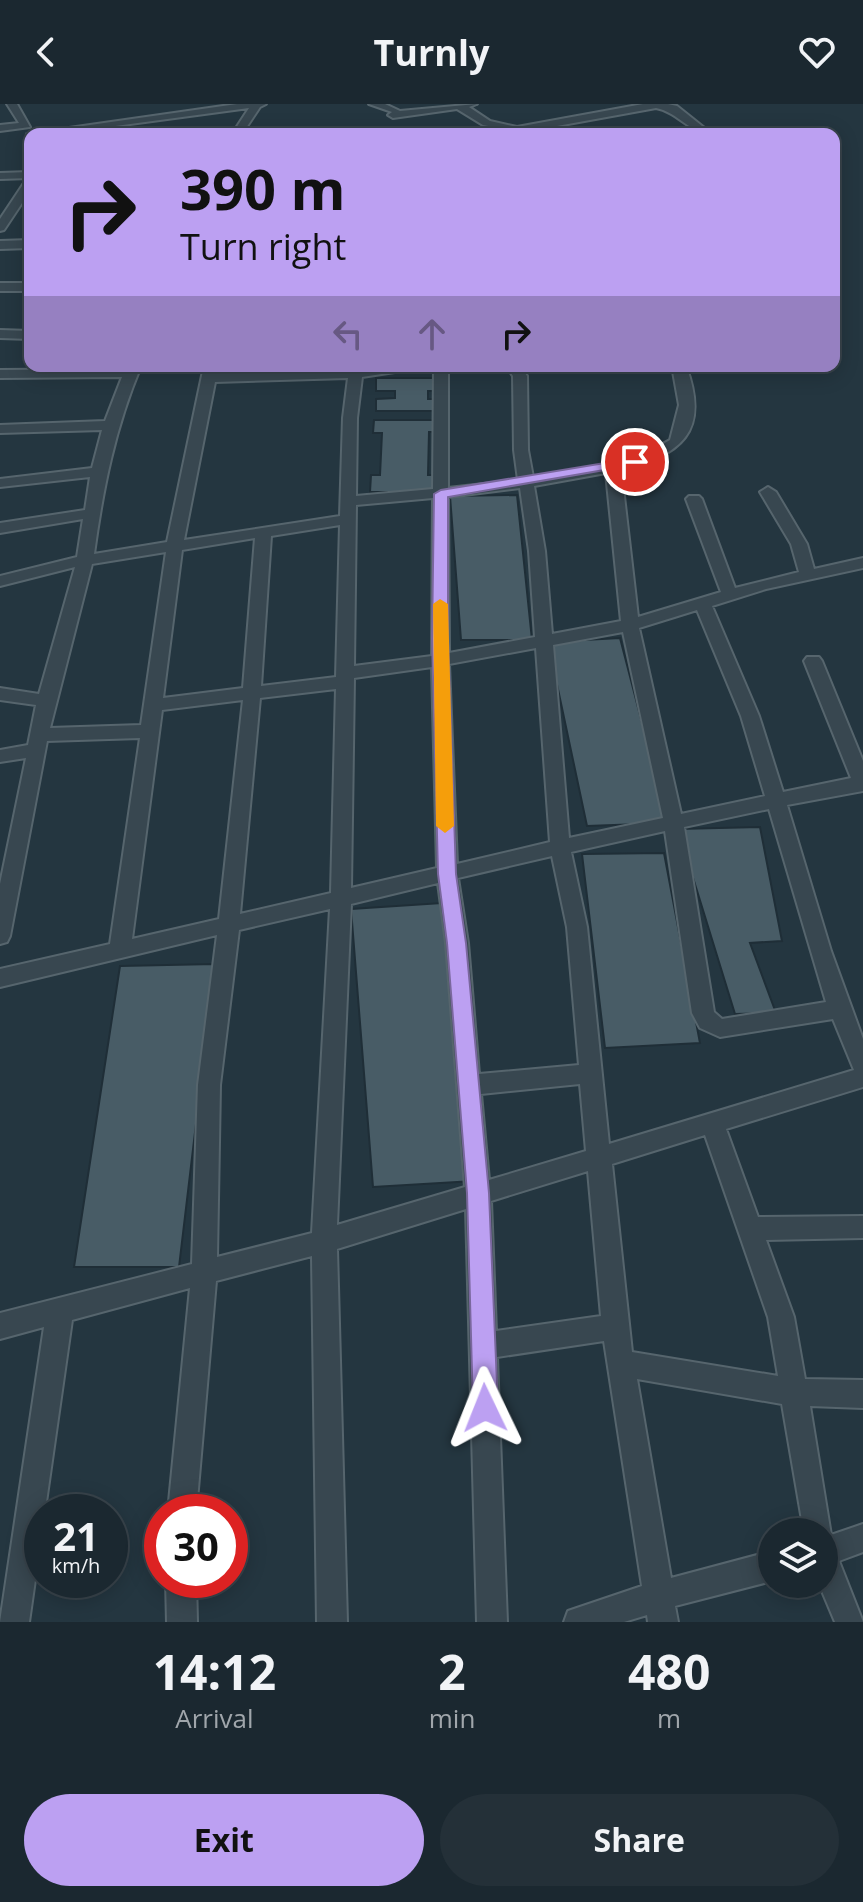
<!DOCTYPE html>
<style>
body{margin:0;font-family:"Open Sans",sans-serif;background:#243038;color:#f1f3f6;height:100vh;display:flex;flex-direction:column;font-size:30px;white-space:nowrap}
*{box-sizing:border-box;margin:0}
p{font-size:26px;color:#a0a6ab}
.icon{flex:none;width:44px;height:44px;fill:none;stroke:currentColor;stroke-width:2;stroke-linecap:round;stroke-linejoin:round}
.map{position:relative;height:1518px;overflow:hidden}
.drawer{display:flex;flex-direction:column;background:#1b2830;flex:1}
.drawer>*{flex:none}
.top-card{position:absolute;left:24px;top:24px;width:816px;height:244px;border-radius:16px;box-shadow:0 4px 20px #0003,0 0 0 2px #39444c;background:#bca0f2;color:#111;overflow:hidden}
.tools{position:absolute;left:758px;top:1414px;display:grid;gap:16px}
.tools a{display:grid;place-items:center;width:80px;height:80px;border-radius:50%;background:#1b2830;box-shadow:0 4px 20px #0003,0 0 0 2px #39444c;font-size:40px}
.speed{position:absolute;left:24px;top:1390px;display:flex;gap:16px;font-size:40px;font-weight:700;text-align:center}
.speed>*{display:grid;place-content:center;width:104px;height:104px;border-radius:50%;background:#1b2830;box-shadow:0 4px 20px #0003,0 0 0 2px #39444c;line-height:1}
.speed small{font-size:20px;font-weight:400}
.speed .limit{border:12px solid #d22;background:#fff;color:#111}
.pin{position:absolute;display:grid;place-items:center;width:68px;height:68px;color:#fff;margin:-34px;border:4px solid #fff;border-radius:50%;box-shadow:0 2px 8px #0007}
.me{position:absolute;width:88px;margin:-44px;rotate:358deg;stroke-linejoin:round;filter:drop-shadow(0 0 6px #0008)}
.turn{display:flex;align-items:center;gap:28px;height:168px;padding:0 24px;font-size:36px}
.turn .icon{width:104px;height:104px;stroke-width:2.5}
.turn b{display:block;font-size:56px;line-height:68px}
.lanes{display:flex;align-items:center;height:76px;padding:0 24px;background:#0003;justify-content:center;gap:40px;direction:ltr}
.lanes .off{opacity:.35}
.eta{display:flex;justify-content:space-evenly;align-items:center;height:136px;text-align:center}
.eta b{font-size:48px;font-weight:700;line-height:56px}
.primary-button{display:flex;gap:16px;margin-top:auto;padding:16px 24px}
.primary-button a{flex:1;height:92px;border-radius:48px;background:#bca0f2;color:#111;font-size:32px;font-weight:700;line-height:92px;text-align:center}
.primary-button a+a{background:#243038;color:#f1f3f6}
header{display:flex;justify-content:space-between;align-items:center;height:104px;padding:0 24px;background:#1b2830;font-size:36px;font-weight:700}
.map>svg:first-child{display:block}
.building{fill:#485c66;stroke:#1f2e37;stroke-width:2}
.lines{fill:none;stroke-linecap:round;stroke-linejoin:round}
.minor-casing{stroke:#56656d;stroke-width:4}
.minor{fill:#384750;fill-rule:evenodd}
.route{fill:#bca0f2;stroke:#7a689d;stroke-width:2}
.slow{fill:#f59e0b}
</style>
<header><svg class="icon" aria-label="back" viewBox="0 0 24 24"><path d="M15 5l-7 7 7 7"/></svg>Turnly<svg class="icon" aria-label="heart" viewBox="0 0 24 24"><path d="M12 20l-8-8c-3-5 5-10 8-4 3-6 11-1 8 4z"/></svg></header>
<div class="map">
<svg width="863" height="1518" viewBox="0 0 863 1518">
<rect width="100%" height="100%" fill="#243640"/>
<!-- building -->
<g class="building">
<polygon points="376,274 436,274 436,287 428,287 428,295 436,295 437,307 376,307 376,295 395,294 395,287 376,287"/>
<polygon points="374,316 436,316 436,328 429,328 428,371 436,371 436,388 370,388 371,371 380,371 382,329 373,329"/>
<polygon points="517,391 532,536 461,536 450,392"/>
<polygon points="620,534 668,719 587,722 548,538"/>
<polygon points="760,723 782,837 750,839 776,909 735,910 678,725"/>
<polygon points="664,749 700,939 605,944 582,750"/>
<polygon points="442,799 474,1077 373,1083 351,805"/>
<polygon points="215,860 179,1163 74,1163 120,862"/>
</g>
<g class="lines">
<!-- minor casing -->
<g class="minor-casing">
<g id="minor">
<polygon points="7,0 17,0 30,23 0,27 0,21 19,19"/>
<polygon points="237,0 266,0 260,3 242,30 208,30 236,24 249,4 56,30 30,30 30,33 27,30"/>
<path d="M369 0H385L400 7 477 0 469 3 490 17 517 23 643 0H668L677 2 712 30C690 30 678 8 656 4L513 30H491L504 25 483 21 457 5 393 14 388 11 392 8Z"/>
<polygon points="385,24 389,29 370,30"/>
<polygon points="30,68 30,74 0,75 0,69"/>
<polygon points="30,75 30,87 4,126 0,127 0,115 26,76"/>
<polygon points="30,136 30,144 0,145 0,137"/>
<rect x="0" y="179" width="30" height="8"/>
<polygon points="0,226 30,227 30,235 0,234"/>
<path d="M127 262H141C115 324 103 384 94 450L167 438 204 262H218L216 270 349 266V262H363L362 265 415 262 408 266 362 273 357 314 356 392 433 385 434 262H448V384L518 376 514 346 513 272 506 262H520L527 272 528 346 533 373C580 366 629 361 670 336L679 301 672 262H686C711 329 680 351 621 366L638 513 721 488 686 395 689 392H699L702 395 735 484 799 468 791 440 760 388 768 383 776 388 807 440 814 465 863 454V464L766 485 712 502 759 612 783 688 851 674 804 557 807 553H819L822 557 863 657V687L787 701 831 847 863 935V983L726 1025 758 1113 863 1112V1134L766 1136 794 1213 805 1275 863 1276V1304L810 1302 831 1431 863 1420V1448L839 1457 863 1518H835L819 1480H824V1428H804L782 1300 637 1275 671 1474 772 1447V1477L675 1502 678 1518H648L647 1511 624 1518H564L568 1507 642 1482 604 1237 497 1253 507 1518H477L466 1105 337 1145 347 1518H317L312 1152 216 1177 196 1408H168L190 1184 72 1216 29 1518H0L44 1223 0 1235V1209L192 1160 198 981 217 831 0 883V865L110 840 140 634 47 637 10 832 7 838 0 840V780L26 654 0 658V646L28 641 36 601 0 596V584L39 590 75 463 0 482V472L77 453 83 415 0 429V419L85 406 90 373 0 383V375L92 364 102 326 0 329V321L105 317 122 273 0 274V266L126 265ZM348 274 343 314 340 412 184 436 215 278ZM606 369 621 517 552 530 545 447 534 382ZM520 384 529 447 535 533 449 549 448 393ZM433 394 432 552 354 562 356 401ZM340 421 336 573 261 582 271 432ZM255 434 243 584 163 594 182 446ZM166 448 141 621 50 624 92 460ZM697 506 741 612 765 692 681 710 639 524ZM623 528 663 714 569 734 553 541ZM536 544 550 738 457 760 449 560ZM432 563 437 764 351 784 354 574ZM336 585 331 789 240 810 260 594ZM243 596 219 815 132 835 162 606ZM769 705 826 898 722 915 714 908 684 723ZM665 727 692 909 700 924 720 933 833 915 854 966 609 1040 587 823 571 748ZM552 752 567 823 579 961 479 970 468 839 458 774ZM438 779 446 839 465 1083 337 1121 351 800ZM330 805 312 1129 217 1153 220 981 239 826ZM580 980 586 1047 489 1076 481 990ZM705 1031 768 1213 778 1272 632 1248 612 1060ZM588 1067 601 1212 496 1227 491 1097Z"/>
<polygon points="166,1476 196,1476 197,1518 167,1518"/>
</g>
</g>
<!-- minor -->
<use href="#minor" class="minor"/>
</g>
<!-- route -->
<polygon class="route" points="635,354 641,358 639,360 448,393 448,534 456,770 466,839 489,1089 498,1304 494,1312 485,1316 477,1312 473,1304 467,1089 447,839 438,770 432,534 434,390 441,386"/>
<!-- slow -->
<polygon class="slow" points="440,495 448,500 454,722 445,729 436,722 433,500"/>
</svg>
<div class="tools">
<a><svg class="icon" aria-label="layers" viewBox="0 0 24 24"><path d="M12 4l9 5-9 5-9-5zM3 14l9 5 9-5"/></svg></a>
</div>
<div class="speed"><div>21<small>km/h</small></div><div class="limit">30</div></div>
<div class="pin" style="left:635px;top:358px;background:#d93025"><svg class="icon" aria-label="arrive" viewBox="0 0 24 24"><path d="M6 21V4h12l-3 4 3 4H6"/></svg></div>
<svg class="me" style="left:485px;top:1304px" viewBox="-20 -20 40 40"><path d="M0-17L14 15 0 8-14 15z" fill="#bca0f2" stroke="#fff" stroke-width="4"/></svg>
<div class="top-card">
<div class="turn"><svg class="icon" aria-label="right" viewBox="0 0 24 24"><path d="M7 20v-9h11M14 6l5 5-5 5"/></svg><div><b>390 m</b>Turn right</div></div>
<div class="lanes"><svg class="icon off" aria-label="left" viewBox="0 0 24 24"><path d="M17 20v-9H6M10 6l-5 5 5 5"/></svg><svg class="icon off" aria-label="ahead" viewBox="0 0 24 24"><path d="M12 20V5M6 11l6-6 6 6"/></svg><svg class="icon" aria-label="right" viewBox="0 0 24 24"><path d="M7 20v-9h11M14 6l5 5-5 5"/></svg></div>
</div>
</div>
<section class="drawer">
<div class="eta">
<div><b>14:12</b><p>Arrival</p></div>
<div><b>2</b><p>min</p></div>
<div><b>480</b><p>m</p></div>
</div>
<div class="primary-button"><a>Exit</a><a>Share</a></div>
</section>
